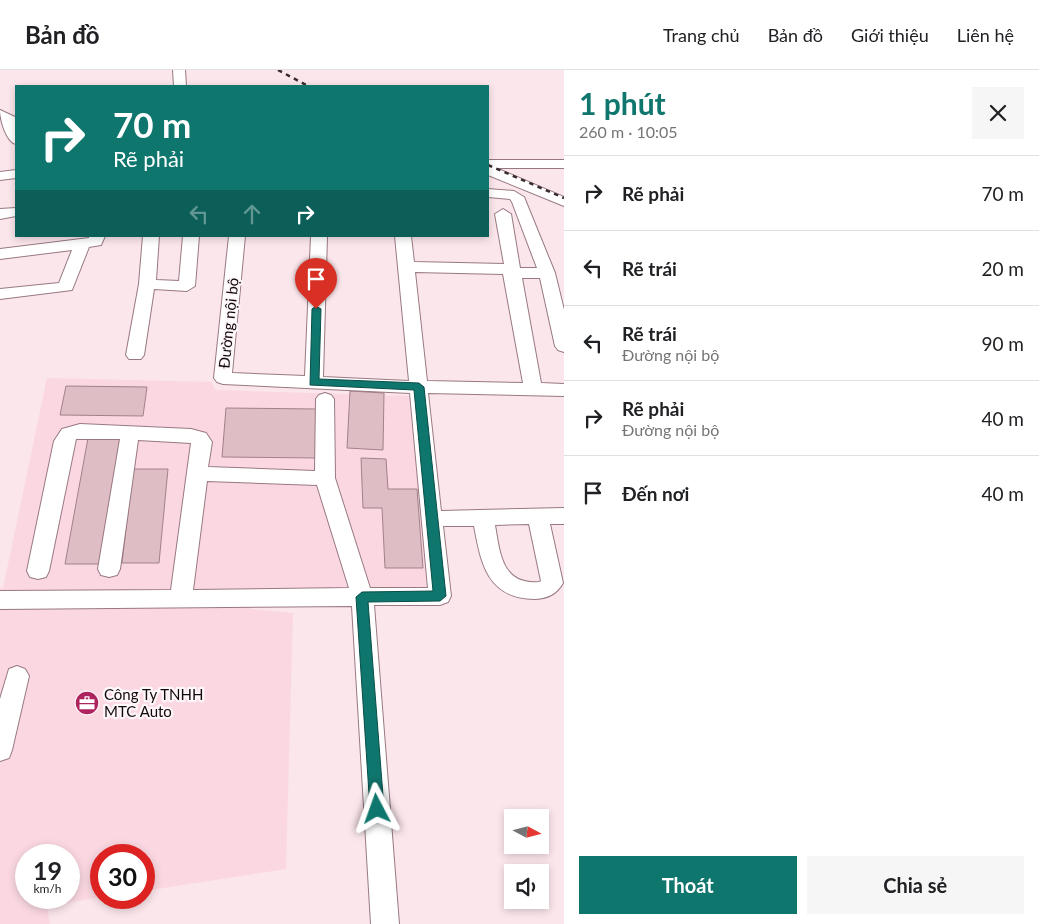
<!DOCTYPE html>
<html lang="vi">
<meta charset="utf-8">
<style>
body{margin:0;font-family:Lato,sans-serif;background:#f6f6f6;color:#202124;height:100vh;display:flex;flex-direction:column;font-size:19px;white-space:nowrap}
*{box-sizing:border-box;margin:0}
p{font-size:16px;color:#757577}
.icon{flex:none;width:28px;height:28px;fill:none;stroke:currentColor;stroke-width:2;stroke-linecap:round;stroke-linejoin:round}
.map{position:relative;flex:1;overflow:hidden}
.sheet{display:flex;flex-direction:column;background:#fff;width:475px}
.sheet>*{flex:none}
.banner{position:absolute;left:15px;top:15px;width:474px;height:152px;border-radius:0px;box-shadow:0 2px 8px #0003;background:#0f766e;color:#fff;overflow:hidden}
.needle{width:32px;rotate:97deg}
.tools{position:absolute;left:504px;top:739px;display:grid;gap:10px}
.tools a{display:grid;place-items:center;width:45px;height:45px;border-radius:0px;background:#fff;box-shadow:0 2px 8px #0003;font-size:25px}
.speed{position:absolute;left:15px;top:774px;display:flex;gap:10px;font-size:25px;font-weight:700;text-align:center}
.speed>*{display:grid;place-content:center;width:65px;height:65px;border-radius:50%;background:#fff;box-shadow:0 2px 8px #0003;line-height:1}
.speed small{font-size:12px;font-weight:400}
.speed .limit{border:8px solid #d22;background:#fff;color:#111}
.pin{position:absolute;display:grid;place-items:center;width:42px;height:42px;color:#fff;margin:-51px -21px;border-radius:50% 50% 50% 0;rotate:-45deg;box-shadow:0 0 5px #0007}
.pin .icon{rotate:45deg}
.me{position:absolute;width:55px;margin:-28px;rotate:356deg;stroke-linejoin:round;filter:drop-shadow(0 0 4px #0008)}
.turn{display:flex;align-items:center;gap:18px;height:105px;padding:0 15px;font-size:22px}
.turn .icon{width:65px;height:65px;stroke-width:2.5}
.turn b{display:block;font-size:35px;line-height:42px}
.lanes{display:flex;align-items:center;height:48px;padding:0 15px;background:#0003;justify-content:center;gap:25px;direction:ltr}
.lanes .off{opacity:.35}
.round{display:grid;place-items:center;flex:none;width:52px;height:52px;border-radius:0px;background:#f6f6f6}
.headline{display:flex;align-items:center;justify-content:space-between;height:85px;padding:0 15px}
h1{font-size:30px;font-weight:700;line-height:38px;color:#0f766e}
.cta{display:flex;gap:10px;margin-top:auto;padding:10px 15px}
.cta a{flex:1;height:58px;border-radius:0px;background:#0f766e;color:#fff;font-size:20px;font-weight:700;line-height:58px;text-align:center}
.cta a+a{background:#f6f6f6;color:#202124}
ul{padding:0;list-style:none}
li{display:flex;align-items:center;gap:15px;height:75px;padding:0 15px;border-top:1px solid #e0e0e0}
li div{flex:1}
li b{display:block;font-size:19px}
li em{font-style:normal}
header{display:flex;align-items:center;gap:30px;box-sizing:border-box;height:70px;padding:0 25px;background:#fff;border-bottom:1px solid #e0e0e0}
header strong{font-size:24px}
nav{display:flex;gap:28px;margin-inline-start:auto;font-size:18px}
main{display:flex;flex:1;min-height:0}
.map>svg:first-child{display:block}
.built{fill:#fbd8e1;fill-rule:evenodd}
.building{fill:#debdc5;stroke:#a1828a}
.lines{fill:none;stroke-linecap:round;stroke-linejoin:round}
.minor-casing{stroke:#987981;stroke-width:2}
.minor{fill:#fff;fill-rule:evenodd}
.rail{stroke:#382c2f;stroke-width:2.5;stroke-dasharray:4.5 4.5;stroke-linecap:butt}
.route{fill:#0f766e;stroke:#0a4d48}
.labels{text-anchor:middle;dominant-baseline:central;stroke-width:4.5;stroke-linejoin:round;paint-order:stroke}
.street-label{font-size:15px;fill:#13080b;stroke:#fef7f9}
.poi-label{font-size:15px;fill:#13080b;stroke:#fef7f9;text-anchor:start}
</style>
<header>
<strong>Bản đồ</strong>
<nav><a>Trang chủ</a><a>Bản đồ</a><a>Giới thiệu</a><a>Liên hệ</a></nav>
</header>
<main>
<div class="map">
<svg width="564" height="854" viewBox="0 0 564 854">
<rect width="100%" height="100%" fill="#fbe6eb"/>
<!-- built -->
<path class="built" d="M47 308 212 312 215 320 409 326 431 520 252 519 251 539 293 543 286 799 144 821V785H101V827L47 836 50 854H0V518H3ZM26 785H69V828H26Z"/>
<!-- building -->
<g class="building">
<polygon points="66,316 147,317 143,346 60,345"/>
<polygon points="350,321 384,323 383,380 347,378"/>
<polygon points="226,338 318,339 318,388 222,387"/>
<polygon points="88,368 122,368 103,494 65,494"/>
<polygon points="361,388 386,389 388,419 417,419 423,498 385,498 382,438 363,438"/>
<polygon points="133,399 168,399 159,493 122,493"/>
</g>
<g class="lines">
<!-- minor casing -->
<g class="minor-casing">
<g id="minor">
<polygon points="173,0 185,0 186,16 174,16"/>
<path d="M0 40 15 47 16 74C6 72 0 49 0 40Z"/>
<polygon points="488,90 564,90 564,98 496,98 564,127 564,136 488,105"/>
<polygon points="16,100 16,108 0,110 0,102"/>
<path d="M488 119 514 121 524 127 555 203 564 240V282L558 280 555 276 540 208H522L541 313 564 314V326L428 323 441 441 564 438V454H550L563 513C557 524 546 529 534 529 487 528 481 493 474 456H443L451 526 448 532 440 535H374L399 854H371L352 536 0 539V521L171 520 191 373 138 370 120 499 117 505 109 507 101 505 98 499 120 369H76L49 501 46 507 38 509 30 507 27 501 54 371 62 359 80 354 191 359 206 363 212 372 208 397 315 401 316 329 319 325 325 323 331 325 334 329 335 408 370 518H428L410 323 223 314 217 312 214 308 229 166H245L232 303 305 306 311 166H327L323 307 409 311 395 166H411L414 192 504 194 495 144 503 139 511 144 520 198H537L512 132 510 129 488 127ZM415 202 503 204 523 313 427 311ZM207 411 317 415 349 518 193 520ZM529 454 541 511 539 512C502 515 500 484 495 455Z"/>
<polygon points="16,138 16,146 0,149 0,139"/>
<polygon points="89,166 105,166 101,175 89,177 72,220 0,229 0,219 59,213 72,180 0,189 0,179 89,168"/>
<polygon points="143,166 159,166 156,210 179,211 183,166 199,166 195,216 187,221 154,219 144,285 141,289 129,289 126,285 139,214"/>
<polygon points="17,596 25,599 29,606 12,680 9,688 0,691 0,629 9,599"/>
</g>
</g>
<!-- minor -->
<use href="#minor" class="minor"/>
<!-- rail -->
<g class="rail">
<polyline points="278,0 308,16"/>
<polyline points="488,95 564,128"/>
</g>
</g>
<!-- route -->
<polygon class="route" points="316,236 321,239 319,309 419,313 424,317 446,526 440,531 368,532 384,739 382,743 377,745 372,743 370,739 356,527 362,522 433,521 414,320 310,315 312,239"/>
<!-- icons -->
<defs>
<g id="office-disc" transform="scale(1.25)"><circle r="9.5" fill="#ae225e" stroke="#fef7f9"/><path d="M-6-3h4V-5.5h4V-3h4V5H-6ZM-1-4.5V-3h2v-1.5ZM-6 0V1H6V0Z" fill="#fff"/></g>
</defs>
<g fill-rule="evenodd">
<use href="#office-disc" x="87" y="633"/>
</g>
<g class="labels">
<!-- street labels -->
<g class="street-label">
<text transform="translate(228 253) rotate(-84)">Đường nội bộ</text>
</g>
<!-- poi labels -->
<g class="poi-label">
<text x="104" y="624">Công Ty TNHH<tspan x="104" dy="17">MTC Auto</tspan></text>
</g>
</g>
</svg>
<div class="tools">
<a><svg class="needle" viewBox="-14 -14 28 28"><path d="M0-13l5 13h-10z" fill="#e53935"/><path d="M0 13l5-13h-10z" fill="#757577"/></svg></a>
<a><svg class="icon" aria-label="sound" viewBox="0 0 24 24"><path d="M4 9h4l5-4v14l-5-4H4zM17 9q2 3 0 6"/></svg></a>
</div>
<div class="speed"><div>19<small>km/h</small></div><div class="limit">30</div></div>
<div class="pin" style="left:316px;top:239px;background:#d93025"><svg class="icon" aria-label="arrive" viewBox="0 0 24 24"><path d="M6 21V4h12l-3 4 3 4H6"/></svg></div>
<svg class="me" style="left:377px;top:739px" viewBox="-20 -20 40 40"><path d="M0-17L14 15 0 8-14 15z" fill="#0f766e" stroke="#fff" stroke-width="4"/></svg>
<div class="banner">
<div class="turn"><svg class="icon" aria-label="right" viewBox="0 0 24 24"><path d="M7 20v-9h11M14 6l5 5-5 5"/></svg><div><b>70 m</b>Rẽ phải</div></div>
<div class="lanes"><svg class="icon off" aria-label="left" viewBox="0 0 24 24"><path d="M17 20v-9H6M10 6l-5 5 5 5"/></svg><svg class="icon off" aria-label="ahead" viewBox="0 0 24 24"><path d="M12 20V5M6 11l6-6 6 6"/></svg><svg class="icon" aria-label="right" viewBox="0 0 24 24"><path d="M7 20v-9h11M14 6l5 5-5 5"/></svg></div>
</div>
</div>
<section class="sheet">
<div class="headline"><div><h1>1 phút</h1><p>260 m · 10:05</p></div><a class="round"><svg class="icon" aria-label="close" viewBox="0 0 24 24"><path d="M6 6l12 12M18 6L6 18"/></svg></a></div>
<ul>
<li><svg class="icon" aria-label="right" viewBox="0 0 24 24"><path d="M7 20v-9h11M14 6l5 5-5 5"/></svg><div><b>Rẽ phải</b></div><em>70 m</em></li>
<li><svg class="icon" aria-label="left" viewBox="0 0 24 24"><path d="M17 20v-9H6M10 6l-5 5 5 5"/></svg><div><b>Rẽ trái</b></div><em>20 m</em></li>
<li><svg class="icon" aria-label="left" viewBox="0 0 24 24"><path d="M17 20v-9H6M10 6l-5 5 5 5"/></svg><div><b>Rẽ trái</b><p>Đường nội bộ</p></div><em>90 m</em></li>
<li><svg class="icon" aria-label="right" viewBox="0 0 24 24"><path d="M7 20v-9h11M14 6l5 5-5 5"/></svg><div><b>Rẽ phải</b><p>Đường nội bộ</p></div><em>40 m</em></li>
<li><svg class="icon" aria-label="arrive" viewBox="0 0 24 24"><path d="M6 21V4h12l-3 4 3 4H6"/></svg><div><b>Đến nơi</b></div><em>40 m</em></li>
</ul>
<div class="cta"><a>Thoát</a><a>Chia sẻ</a></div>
</section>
</main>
